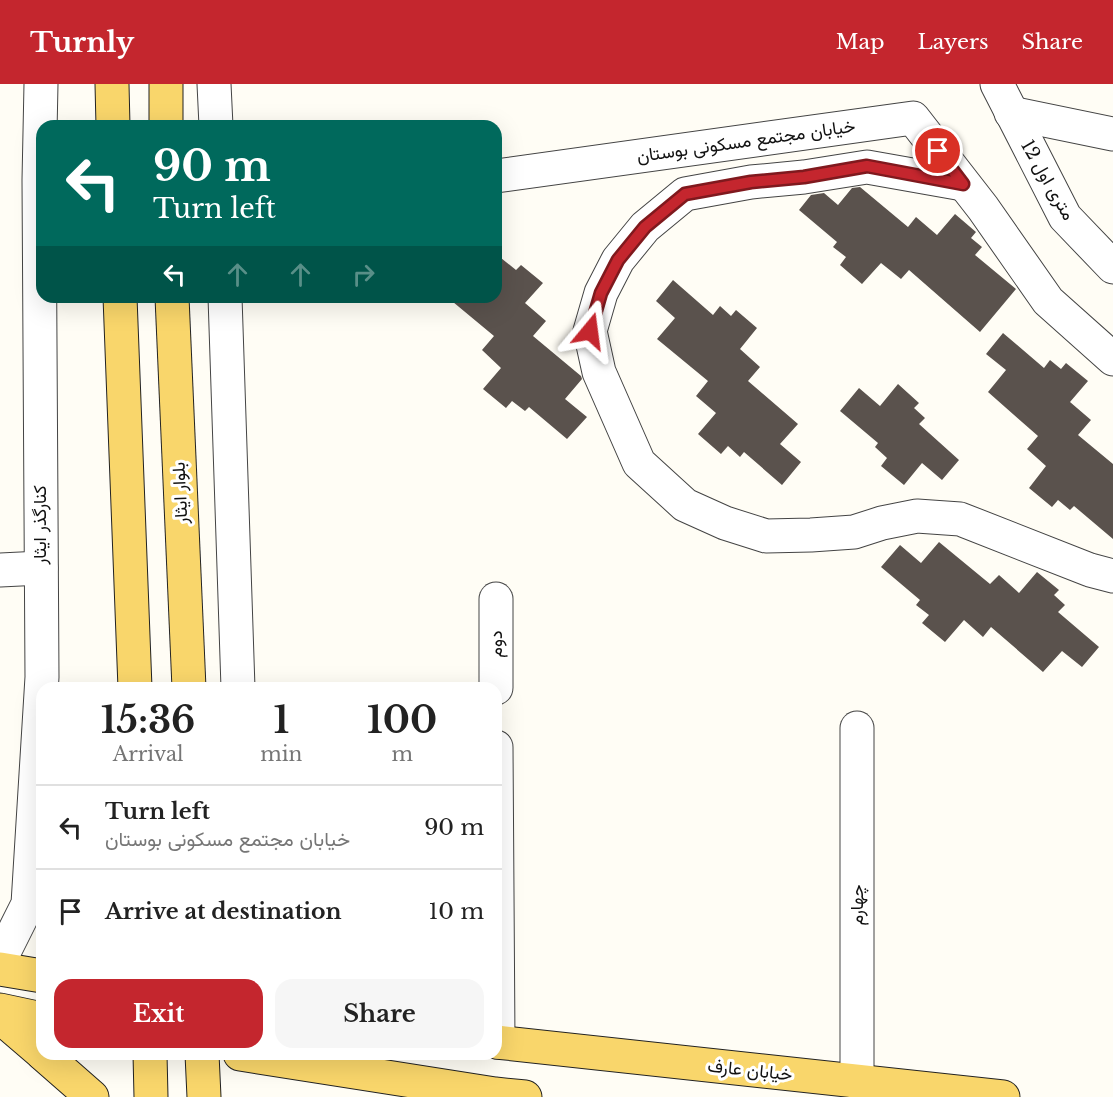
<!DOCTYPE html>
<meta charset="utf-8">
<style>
body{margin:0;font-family:"Libre Baskerville",Vazirmatn,serif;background:#f6f6f6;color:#222;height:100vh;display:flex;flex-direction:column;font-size:22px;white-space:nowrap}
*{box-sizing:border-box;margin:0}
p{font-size:20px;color:#767676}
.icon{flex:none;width:33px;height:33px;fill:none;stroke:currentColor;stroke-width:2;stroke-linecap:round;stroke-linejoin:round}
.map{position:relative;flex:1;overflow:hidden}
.panel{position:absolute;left:36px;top:598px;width:466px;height:378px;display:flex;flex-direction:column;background:#fff;border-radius:18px;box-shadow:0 6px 24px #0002}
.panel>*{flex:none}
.top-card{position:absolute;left:36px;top:36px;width:466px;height:183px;border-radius:18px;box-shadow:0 6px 24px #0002;background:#00695c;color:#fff;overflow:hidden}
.pin{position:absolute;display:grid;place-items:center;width:51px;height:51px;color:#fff;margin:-26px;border:3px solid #fff;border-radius:50%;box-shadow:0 2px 6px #0007}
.me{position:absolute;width:66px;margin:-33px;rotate:16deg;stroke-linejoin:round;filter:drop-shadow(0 0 4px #0008)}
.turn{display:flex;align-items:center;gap:21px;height:126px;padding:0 18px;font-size:27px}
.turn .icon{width:78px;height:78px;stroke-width:2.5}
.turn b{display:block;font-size:42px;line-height:51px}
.lanes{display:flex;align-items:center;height:57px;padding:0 18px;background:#0003;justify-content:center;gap:30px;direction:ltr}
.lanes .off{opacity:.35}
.eta{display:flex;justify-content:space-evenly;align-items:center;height:102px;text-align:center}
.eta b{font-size:36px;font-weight:800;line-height:42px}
.cta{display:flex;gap:12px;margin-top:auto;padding:12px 18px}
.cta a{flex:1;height:69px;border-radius:18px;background:#c4262e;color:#fff;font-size:24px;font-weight:800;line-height:69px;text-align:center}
.cta a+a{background:#f6f6f6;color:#222}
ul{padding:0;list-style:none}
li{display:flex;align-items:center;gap:18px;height:84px;padding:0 18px;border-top:2px solid #e0e0e0}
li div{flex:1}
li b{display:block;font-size:22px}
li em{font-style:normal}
header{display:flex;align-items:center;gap:36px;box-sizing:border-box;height:84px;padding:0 30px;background:#c4262e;color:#fff}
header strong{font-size:28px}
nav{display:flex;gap:33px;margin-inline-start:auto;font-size:21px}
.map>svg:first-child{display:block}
.building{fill:#5a524d}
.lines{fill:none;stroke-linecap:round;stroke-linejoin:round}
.minor-casing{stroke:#444;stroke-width:35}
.major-casing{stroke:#222;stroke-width:35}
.minor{stroke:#fff;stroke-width:33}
.major{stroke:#f9d66b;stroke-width:33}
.route-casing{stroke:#7f191e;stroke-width:15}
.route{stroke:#c4262e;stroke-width:10}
.labels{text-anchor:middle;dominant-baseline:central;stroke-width:6;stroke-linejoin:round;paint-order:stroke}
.street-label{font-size:18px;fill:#111;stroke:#fff}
</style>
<header>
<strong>Turnly</strong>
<nav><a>Map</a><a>Layers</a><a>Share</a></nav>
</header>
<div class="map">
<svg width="1113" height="1013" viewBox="0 0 1113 1013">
<rect width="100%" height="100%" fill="#fffdf5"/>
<!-- building -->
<g class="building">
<polygon points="860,103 908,143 916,133 937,151 955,130 976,148 971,154 982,163 975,171 1016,205 980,248 909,186 901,195 881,179 862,200 840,181 846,173 833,163 837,158 799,126 811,111 824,109 838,121 852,104"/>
<polygon points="496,170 516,186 521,181 543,199 525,219 546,237 533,252 581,292 582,295 565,315 587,333 567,355 529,323 525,327 512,317 506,324 483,305 501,284 482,266 494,252 447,213 496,213"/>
<polygon points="673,196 713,231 720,222 731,232 736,226 757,244 740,265 760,283 748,297 798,340 780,360 801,378 782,401 744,368 740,373 728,362 721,370 698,350 716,329 696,312 708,297 657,255 675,234 656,217"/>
<polygon points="1003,249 1044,284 1050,276 1061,285 1066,279 1088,297 1070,318 1091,336 1078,351 1113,380 1113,455 1074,422 1070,426 1058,416 1052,423 1029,404 1046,382 1027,365 1038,352 988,308 1006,286 986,270"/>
<polygon points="898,300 919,319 914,324 925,334 919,340 959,376 942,396 922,379 904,401 881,382 887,374 875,363 878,359 840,327 859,304 880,322"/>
<polygon points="939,458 990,500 999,491 1019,509 1037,488 1059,506 1054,511 1065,521 1058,528 1099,563 1082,583 1062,567 1043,588 991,543 983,553 964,536 945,558 922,539 929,531 916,521 920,516 881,483 900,461 921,479"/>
</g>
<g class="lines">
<!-- minor casing -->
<g class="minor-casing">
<g id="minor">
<polyline points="214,0 216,42"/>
<polyline points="997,0 1065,133 1113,183"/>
<polyline points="1011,29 1113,50"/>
<polyline points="496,92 913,34 983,124 1048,217 1113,275"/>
<polyline points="963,100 867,83 804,93 751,98 685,110 645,143 618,176 601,209 590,247 599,288 639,379 685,421 725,439 766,452 811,451 854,448 882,439 917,432 960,435 1090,486 1113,492"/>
<polyline points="225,213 238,604"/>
<polyline points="0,486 41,484"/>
<polyline points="496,515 496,604"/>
<polyline points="857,644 857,998"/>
<polyline points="496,663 498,958"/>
<polyline points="0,876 28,820 42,593 39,96 41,0"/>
</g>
</g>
<!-- major casing -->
<g class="major-casing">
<g id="major">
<polyline points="112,0 113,42"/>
<polyline points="166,0 166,42"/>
<polyline points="120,213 135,604"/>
<polyline points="172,213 189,604"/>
<polyline points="0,885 42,892"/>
<polyline points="0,926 42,935"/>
<polyline points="0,933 42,969"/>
<polyline points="496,958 1003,1013"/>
<polyline points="43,970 92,1013"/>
<polyline points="150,970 151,1013"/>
<polyline points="202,970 204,1013"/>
<polyline points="240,970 495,1010 525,1013"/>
</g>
</g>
<!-- minor -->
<use href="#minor" class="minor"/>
<!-- major -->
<use href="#major" class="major"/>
</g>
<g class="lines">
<!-- route casing -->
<g class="route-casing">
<polyline id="route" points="590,247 601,209 618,176 645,143 685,110 751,98 804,93 867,82 963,100 938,67"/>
</g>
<!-- route -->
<use href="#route" class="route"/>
</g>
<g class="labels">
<!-- street labels -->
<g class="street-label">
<text transform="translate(746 57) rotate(-8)">خیابان مجتمع مسکونی بوستان</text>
<text transform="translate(1048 96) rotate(60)">12 متری اول</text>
<text transform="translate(180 409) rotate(-93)">بلوار ایثار</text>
<text transform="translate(40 441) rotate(-90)">کنارگذر ایثار</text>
<text transform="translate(496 560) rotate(-90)">دوم</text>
<text transform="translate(857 821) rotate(-90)">چهارم</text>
<text transform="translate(750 986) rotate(6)">خیابان عارف</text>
</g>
</g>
</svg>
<div class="pin" style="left:938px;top:67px;background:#d93025"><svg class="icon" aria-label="arrive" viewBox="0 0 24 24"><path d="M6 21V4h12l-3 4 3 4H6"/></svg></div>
<svg class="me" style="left:590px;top:247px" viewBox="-20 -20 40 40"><path d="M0-17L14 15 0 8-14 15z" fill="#c4262e" stroke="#fff" stroke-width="4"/></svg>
<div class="top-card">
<div class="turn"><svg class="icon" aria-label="left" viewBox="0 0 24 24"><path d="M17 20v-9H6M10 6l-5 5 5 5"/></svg><div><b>90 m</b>Turn left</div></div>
<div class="lanes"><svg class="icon" aria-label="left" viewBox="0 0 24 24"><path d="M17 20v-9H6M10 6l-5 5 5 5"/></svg><svg class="icon off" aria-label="ahead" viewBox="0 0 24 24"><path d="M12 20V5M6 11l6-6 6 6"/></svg><svg class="icon off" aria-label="ahead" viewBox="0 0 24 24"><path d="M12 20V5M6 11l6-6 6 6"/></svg><svg class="icon off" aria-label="right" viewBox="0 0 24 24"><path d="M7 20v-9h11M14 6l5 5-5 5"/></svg></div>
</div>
<section class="panel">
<div class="eta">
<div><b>15:36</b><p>Arrival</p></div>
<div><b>1</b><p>min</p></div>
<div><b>100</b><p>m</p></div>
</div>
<ul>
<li><svg class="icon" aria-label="left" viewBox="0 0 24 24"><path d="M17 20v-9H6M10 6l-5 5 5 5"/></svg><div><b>Turn left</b><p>خیابان مجتمع مسکونی بوستان</p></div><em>90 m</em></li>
<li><svg class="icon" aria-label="arrive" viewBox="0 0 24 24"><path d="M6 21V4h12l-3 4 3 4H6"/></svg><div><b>Arrive at destination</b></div><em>10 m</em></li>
</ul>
<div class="cta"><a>Exit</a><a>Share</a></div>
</section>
</div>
